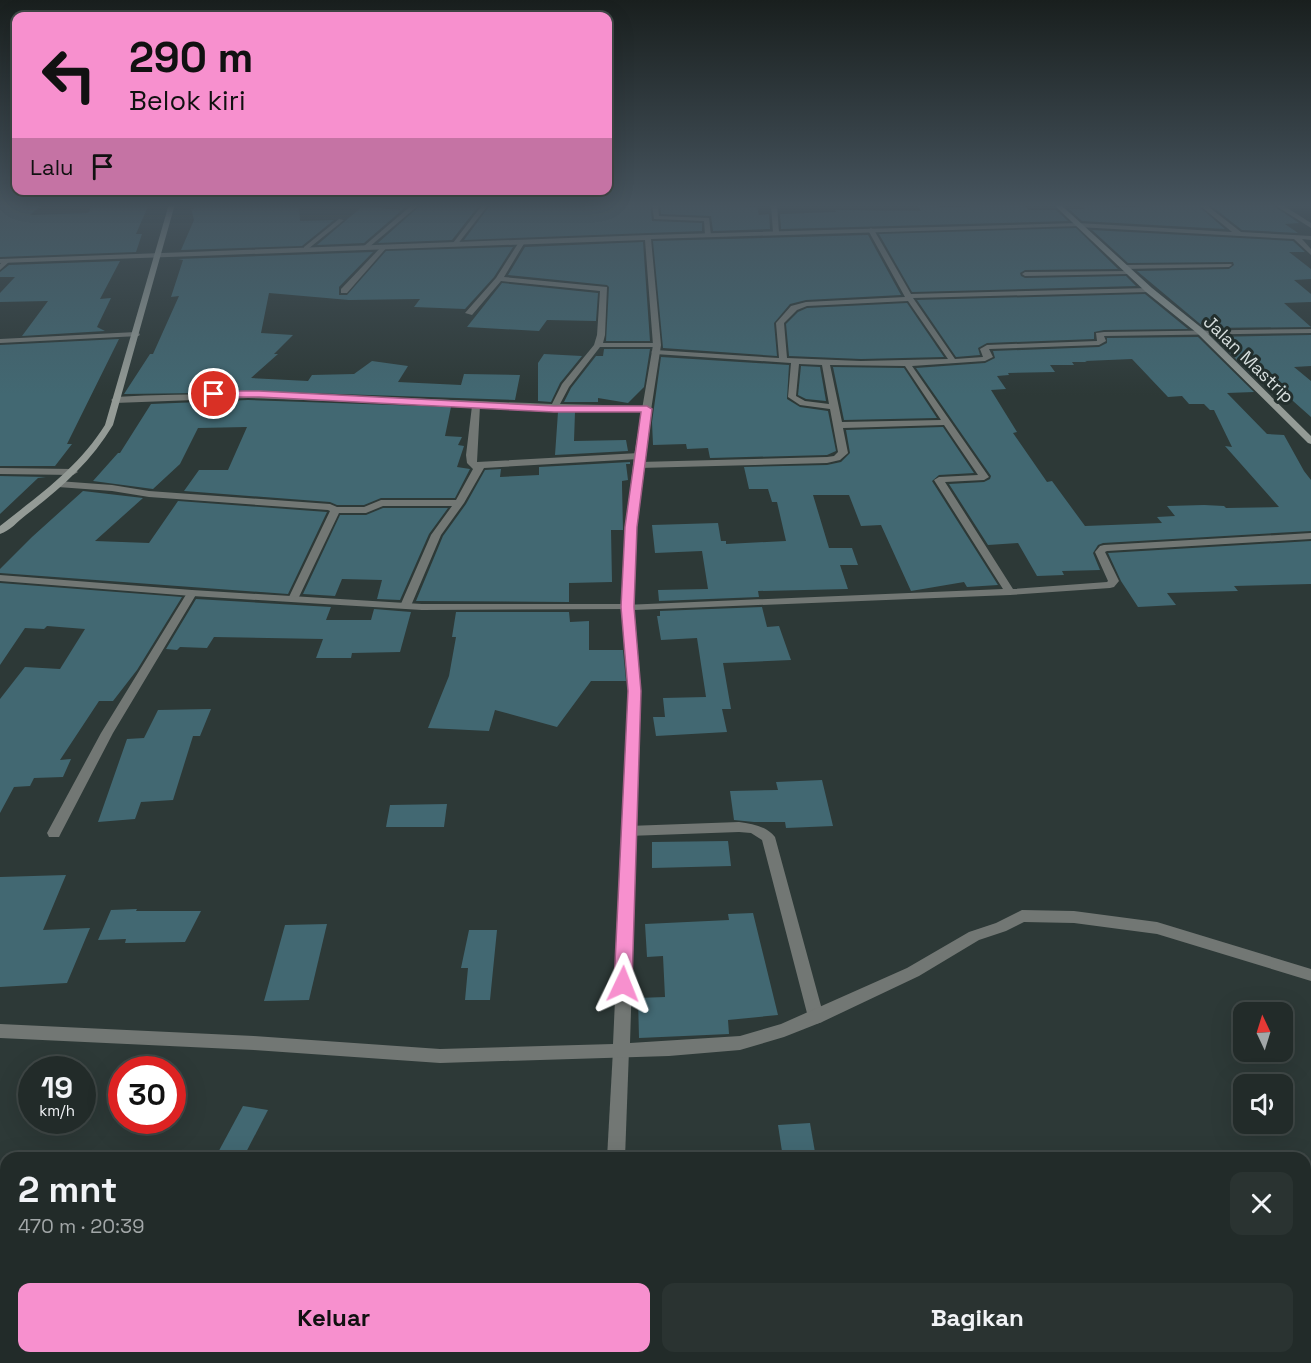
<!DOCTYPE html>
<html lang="id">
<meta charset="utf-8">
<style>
body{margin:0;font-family:"Space Grotesk",sans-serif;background:#2a3331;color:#f1f3f6;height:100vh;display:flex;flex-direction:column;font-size:22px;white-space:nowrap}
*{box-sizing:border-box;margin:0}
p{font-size:20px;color:#a2a7a8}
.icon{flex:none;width:33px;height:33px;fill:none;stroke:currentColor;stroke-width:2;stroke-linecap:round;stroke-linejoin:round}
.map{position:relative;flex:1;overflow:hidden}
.details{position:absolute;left:0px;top:1152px;width:1311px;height:212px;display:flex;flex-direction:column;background:#222b29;border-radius:18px 18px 0 0;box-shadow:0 6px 24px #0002,0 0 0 2px #3f4746}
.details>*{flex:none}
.hud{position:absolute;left:12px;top:12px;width:600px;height:183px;border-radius:12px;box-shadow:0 6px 24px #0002,0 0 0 2px #3f4746;background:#f790ce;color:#111;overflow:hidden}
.needle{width:39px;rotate:356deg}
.tools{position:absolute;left:1233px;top:1002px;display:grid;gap:12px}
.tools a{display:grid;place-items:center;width:60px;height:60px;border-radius:12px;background:#222b29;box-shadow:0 6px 24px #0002,0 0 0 2px #3f4746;font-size:30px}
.speed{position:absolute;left:18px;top:1056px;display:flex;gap:12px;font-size:30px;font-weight:700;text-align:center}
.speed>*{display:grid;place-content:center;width:78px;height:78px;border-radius:50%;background:#222b29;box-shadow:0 6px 24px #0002,0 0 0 2px #3f4746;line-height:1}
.speed small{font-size:15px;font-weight:400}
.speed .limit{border:9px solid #d22;background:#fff;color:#111}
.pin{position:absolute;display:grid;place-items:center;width:51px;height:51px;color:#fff;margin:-26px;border:3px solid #fff;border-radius:50%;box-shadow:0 2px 6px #0007}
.me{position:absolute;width:66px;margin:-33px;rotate:2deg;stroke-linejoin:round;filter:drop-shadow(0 0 4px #0008)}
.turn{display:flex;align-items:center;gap:21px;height:126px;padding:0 18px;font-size:27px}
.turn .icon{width:78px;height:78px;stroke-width:2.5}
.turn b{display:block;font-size:42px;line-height:51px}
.then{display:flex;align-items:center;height:57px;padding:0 18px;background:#0003;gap:12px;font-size:22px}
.round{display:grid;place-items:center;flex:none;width:63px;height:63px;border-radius:12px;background:#2a3331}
.overview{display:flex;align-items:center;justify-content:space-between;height:102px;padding:0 18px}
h1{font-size:36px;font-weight:700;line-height:45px}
.button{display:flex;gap:12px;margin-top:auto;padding:12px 18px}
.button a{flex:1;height:69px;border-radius:12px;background:#f790ce;color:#111;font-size:24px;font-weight:700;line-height:69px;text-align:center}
.button a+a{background:#2a3331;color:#f1f3f6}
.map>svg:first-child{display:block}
.building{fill:#426872;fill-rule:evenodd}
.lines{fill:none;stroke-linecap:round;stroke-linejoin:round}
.service{fill:#727774;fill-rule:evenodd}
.minor{fill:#727774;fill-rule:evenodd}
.tertiary{fill:#727774;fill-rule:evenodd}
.secondary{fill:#949b96;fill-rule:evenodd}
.route{fill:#f790ce;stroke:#a15e86;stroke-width:1.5}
.labels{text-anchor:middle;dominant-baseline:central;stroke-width:6;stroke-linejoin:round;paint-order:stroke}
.far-street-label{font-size:18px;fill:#d6dedd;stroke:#232f2d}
</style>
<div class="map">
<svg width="1311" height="1363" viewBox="0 0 1311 1363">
<rect width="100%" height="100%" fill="#2d3937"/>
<!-- building -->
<g class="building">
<polygon points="93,204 149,204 136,234 142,234 136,252 0,257 0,206 41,206 30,215 88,213"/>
<polygon points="194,204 299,204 300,221 334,220 302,246 181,250 194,220 191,209 194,209"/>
<polygon points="400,204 409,204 364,243 317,245 363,206 400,210"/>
<polygon points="422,204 480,204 452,240 378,243"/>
<polygon points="491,204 650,204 652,221 702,223 702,231 464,240"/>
<polygon points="660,204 757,207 759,215 769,214 770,229 713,231 711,216 661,214"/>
<polygon points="916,204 938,204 940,208 1023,204 1028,210 1056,210 1068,221 781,229 780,214 836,212 835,210 921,211"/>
<polygon points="1079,204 1109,204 1113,208 1196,204 1225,229 1082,221 1069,209 1084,209"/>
<polygon points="1209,204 1271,204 1299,223 1285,224 1298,233 1242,230"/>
<polygon points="1076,228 1118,269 1025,270 1020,273 1021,276 1025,278 1126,276 1136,286 912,292 879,234"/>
<polygon points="1092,230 1293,241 1305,252 1289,252 1311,269 1311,279 1294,280 1311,294 1311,302 1284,303 1311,327 1205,328 1137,271 1229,269 1234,265 1233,262 1128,263"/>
<polygon points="868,235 901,295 806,300 790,304 774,323 777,356 663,348 653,241"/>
<polygon points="643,242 650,341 606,341 609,287 607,285 508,275 525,247"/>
<polygon points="513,247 494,277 465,309 414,307 420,299 349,300 269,293 261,333 293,335 274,354 278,354 251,378 308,381 312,375 354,374 372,361 408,366 398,382 461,385 464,374 520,375 515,400 279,392 124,394 150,354 153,354 179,296 171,297 183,260 178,259 373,252 339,287 339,295 347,295 386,251"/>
<polygon points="120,261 100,299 111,298 97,327 105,331 22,336 48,301 0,302 0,293 15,277 0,277 0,272 9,265"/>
<polygon points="502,283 598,293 596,321 547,320 539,331 467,327"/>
<polygon points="1145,294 1188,329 1104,330 1094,332 1094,339 987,343 978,348 980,355 956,357 917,300"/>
<polygon points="907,303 944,357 861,359 789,356 786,324 798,312 807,308"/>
<polygon points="1311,335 1311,366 1294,367 1311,381 1311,417 1240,354 1249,372 1214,337"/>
<path d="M1198 337 1254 392 1227 393 1267 434 1284 435 1304 471 1311 480V531L1103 543 1098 545 1093 553 1100 570 1062 571 1064 575 1037 576 1018 543 988 545 949 484 984 482 990 479 991 476 916 368 985 363 995 358 993 351 1099 347 1107 343V338ZM1132 359 1168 397 1182 396 1189 404H1204L1210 410H1214L1232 447 1225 446 1279 507 1226 508 1224 506 1204 505 1167 506 1175 516 1157 517 1162 523 1085 526 1052 481 1047 482 1013 433 1017 432 991 390 1006 389 997 376 1009 375 1008 373 1055 372 1050 365H1074L1072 362H1087L1085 361Z"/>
<polygon points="119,339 67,444 72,444 55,466 0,466 0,345"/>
<polygon points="604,349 650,349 644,387 628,403 598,398 598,402 564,402 571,388 596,356 603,356"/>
<polygon points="544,354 582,356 560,383 551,402 538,401 538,363"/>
<polygon points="661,357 789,365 787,399 800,407 828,411 836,451 827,455 710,458 708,448 687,449 686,444 653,445 652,422"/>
<polygon points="801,366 820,367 826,401 806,399 798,395"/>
<polygon points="833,367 904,368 937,418 844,420"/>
<polygon points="248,400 451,407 445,436 462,437 458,445 464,446 457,467 470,469 455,498 381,498 364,505 337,505 330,502 184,491 199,470 228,470 247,427 198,428 180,464 153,489 93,481 118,453 120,453 151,404"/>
<polygon points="558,412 575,412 574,441 626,440 628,451 555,455"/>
<polygon points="943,427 974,473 939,475 932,481 998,585 967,587 964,582 911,591 881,525 861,526 849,495 813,495 829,548 852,548 858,565 840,565 848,589 758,591 759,597 659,601 658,590 708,589 702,551 655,553 652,525 718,523 721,541 726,541 726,544 786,541 777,502 772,502 768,489 749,489 744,467 827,465 841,462 850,453 846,430"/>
<polygon points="630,462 630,464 626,464 628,480 622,481 622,485 623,530 611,530 612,582 569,583 569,602 416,601 443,536 466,504 485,470 501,469 500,477 539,475 539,467"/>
<polygon points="0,476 46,477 38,478 0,514"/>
<polygon points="83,491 143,498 95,541 149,543 178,501 327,512 288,594 0,573 0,569 32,537"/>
<polygon points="383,508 448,508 429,534 400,600 377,599 382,580 342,579 335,596 303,594 340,515 366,515"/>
<polygon points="1311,541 1311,584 1234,586 1238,591 1167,593 1176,605 1138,607 1121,581 1108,553"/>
<polygon points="0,583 182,597 137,670 113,701 99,701 60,760 71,759 63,777 34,778 30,786 14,787 0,813 0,699 25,667 60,669 85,629 47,626 44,629 25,628 0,665"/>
<polygon points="196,599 331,607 326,620 371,620 374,609 411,612 400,652 352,653 351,658 316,658 323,639 214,637 207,648 180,647 177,650 166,649"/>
<polygon points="762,607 767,627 779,626 791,660 723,663 731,709 722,709 727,732 656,736 653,717 665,717 663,698 706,697 697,638 661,640 657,616 660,616 660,611"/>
<polygon points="456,612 569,612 570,622 589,621 589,650 623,650 626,681 591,681 557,727 495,710 489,731 428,728 449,676 456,637 452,637"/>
<polygon points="211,709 200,736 193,736 173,800 141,802 135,819 98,822 127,739 144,738 158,710"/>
<polygon points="822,780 833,826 786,828 785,822 754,822 734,820 730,791 778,790 776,782"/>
<polygon points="447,804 444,827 386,827 390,805"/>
<polygon points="728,841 731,866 652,868 652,842"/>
<polygon points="66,875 43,930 90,928 67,983 0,987 0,877"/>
<polygon points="137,909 136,911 201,911 185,942 125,943 126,939 98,940 111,910"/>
<polygon points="753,913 778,1015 728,1020 729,1034 639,1038 638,998 665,997 663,956 647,957 645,924 729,920 728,914"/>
<polygon points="327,924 309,1000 264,1001 285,925"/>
<polygon points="469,930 497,930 490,1000 465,1000 468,968 461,968"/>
<polygon points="243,1106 268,1110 243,1158 215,1158"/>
<polygon points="810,1123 816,1158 783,1158 778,1125"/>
</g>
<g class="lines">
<!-- service -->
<g class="service">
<path d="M739 822C753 824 766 826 775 837L824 1017 822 1022 816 1024 810 1022 808 1017 762 840 751 833 739 832 628 836 623 834 621 831 623 828 628 826Z"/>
<polygon points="621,1043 627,1045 629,1050 625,1158 607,1158 613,1050 615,1045"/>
<polygon points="584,1358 604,1358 603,1363 583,1363"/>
</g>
<!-- minor -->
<g class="minor">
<polygon points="413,204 420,204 368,248 364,248 364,246"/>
<polygon points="483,204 489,204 457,245 453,245 453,243"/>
<polygon points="652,204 658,204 659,216 709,218 711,235 708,237 705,235 704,221 654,219"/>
<polygon points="771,204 777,204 779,233 776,235 773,233"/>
<polygon points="1198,204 1205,204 1241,232 1311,236 1311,240 1302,239 1311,249 1311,255 1294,239 1078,227 1075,225 1078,223 1232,232"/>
<polygon points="1273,204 1281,204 1311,223 1311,228"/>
<polygon points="339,219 344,220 308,249 304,249 304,247"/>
<path d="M871 228 874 230 911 294 1149 288 1153 290 1149 292 913 298 955 359 983 357 980 349 987 345 1097 341 1096 333 1104 332 1311 329V333L1104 336 1106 341 1099 345 989 349 993 357 985 361 912 366 989 477 984 480 945 482 1013 589 1107 582 1108 581 1095 552 1100 546 1104 545 1311 533V539L1107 551 1105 552 1119 581 1114 587 1110 588 1010 595 634 610 641 691 630 1043 740 1036 781 1024 907 968 969 932 996 923 1022 910 1074 911 1157 922 1311 969V981L1157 934 1074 923 1024 922 1006 931 979 940 919 976 822 1022 784 1037 740 1050 669 1056 440 1063 254 1050 0 1038V1024L254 1036 440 1049 613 1044 629 691 622 607 624 605 1003 589 934 480 939 477 978 475 944 425 843 428 848 453 840 460 827 463 639 468 634 465 639 462 827 457 834 456 838 452 830 409 800 405 788 397 791 363 655 354 651 352 655 350 779 358 776 323 791 306 806 302 905 297 868 230ZM908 301 948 359 861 361 787 358 784 323 797 310 807 306ZM799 364 822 365 829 404 805 401 796 396ZM830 365 905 366 941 420 842 422Z"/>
<path d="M522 240 525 242 504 277 607 287 605 335 603 343H657L661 345 657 347H600L569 387 560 404 647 406 651 409 647 412 558 409 554 412 550 409 480 406 477 462 639 453 644 456 639 459 484 468 464 503 441 535 410 608H402L400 606 431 535 452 506H383L366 513H339L298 599 293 602 288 599 330 511 328 510 149 497 112 491 58 487 53 484 58 481 112 485 149 491 330 504 337 507H364L381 500H456L473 469 467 463 466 455 472 406 248 398 115 403 111 400 115 397C261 389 406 399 552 404L562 384 594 345 597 335 600 291 501 281 472 315 465 313 496 278 519 242Z"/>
<polygon points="383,245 388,246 347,293 341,293 341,289"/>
<polygon points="5,260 10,261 0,270 0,264"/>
<polygon points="1231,264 1232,265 1229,267 1123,269 1120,267 1123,265"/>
<polygon points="1130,271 1130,273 1128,274 1025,276 1022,274 1025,272"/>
<polygon points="136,332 140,334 139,336 0,343 0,339"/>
<polygon points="0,468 73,469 78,472 73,475 0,474"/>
<polygon points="192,590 197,593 113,733 61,833 59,837 49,837 47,833 101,733 187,593"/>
</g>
<!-- tertiary -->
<polygon class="tertiary" points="1078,223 1081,225 1080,226 651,239 661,345 644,456 636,527 634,607 632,609 422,610 192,596 0,581 0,575 192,590 422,604 623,604 626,527 634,456 653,345 645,240 0,263 0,259 648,235"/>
<!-- secondary -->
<g class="secondary">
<path d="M169 204H175L113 425C91 462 60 489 26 515 18 521 10 531 0 534V526C39 495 78 468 105 425Z"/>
<polygon points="1053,204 1060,204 1152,288 1203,329 1311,436 1311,444 1308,443 1197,333 1146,292"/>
</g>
</g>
<!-- sky -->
<linearGradient id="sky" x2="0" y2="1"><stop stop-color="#191f1e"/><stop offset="0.52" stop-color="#46545e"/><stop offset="1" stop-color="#46545e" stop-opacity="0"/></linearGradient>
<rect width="1311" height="395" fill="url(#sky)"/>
<!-- route -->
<polygon class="route" points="259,391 554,406 647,406 652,409 637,527 634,607 641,691 632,984 629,989 623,991 616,989 614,984 628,691 621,607 625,527 641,412 554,412 259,397 214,397 209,394 214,391"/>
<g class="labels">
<!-- far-street labels -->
<g class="far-street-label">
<text transform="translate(1249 359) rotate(44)">Jalan Mastrip</text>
</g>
</g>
</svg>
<div class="tools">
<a><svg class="needle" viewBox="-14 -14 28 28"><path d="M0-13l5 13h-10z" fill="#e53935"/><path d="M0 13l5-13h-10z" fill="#a2a7a8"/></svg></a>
<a><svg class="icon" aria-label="sound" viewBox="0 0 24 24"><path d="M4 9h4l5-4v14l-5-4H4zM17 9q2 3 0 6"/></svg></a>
</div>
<div class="speed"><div>19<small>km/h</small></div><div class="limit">30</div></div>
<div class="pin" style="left:214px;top:394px;background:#d93025"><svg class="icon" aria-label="arrive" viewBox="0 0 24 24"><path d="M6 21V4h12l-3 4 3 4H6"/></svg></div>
<svg class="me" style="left:623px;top:984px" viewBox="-20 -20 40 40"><path d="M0-17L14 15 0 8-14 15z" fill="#f790ce" stroke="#fff" stroke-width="4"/></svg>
<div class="hud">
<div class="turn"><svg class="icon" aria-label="left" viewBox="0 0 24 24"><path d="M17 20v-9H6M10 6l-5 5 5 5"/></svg><div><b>290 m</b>Belok kiri</div></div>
<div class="then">Lalu<svg class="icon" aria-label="arrive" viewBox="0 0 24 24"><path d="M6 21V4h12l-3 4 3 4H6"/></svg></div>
</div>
<section class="details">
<div class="overview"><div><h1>2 mnt</h1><p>470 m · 20:39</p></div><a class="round"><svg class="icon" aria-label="close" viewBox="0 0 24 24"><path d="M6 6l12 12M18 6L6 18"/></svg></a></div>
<div class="button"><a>Keluar</a><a>Bagikan</a></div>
</section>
</div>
